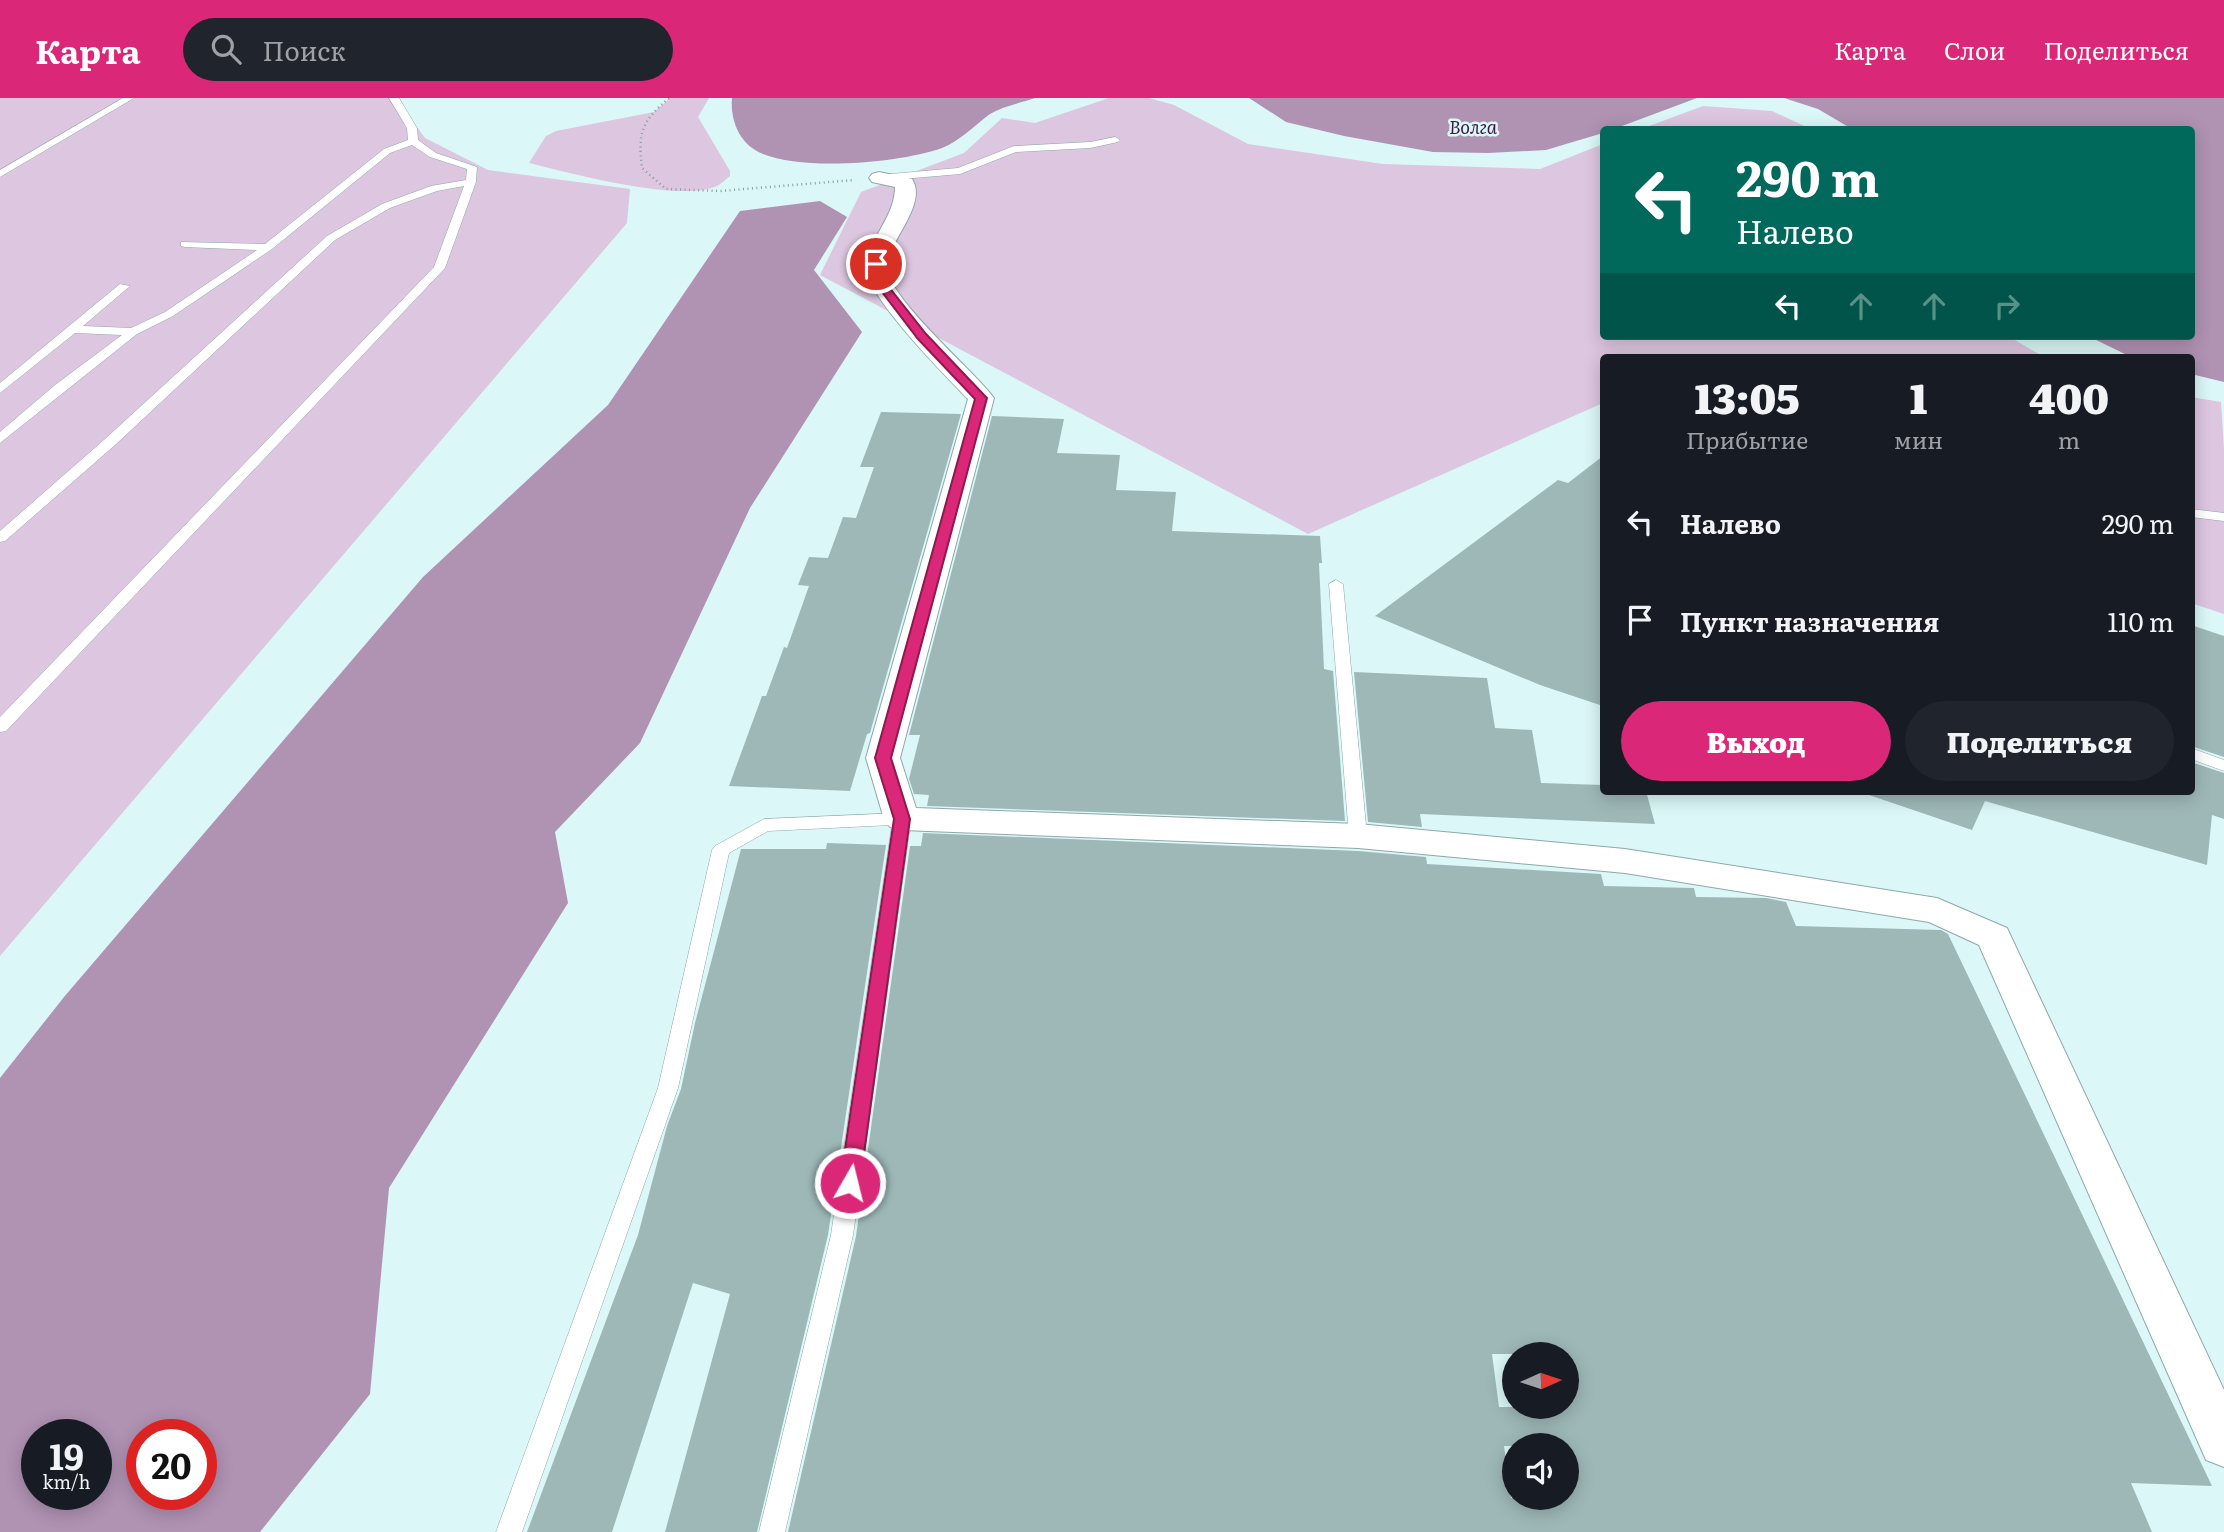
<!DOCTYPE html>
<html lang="ru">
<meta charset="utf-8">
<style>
body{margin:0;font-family:Literata,serif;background:#20242c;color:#f1f3f6;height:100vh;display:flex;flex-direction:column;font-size:26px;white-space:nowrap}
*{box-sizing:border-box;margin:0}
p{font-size:23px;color:#9ea1a6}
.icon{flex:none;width:38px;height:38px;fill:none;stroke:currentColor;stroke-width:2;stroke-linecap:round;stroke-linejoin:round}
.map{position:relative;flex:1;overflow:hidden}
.side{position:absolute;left:1600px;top:256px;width:595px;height:441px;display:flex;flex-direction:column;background:#171b24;border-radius:7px;box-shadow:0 4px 18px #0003}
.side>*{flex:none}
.guide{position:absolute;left:1600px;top:28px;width:595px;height:214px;border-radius:7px;box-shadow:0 4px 18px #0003;background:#00695c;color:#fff;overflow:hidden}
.needle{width:46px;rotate:87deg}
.fabs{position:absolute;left:1502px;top:1244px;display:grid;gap:14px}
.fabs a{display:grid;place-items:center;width:77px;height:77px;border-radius:50%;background:#171b24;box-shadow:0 4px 18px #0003;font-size:35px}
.speed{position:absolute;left:21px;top:1321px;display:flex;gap:14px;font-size:35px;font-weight:700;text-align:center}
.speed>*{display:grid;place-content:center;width:91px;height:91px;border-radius:50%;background:#171b24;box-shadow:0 4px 18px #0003;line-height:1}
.speed small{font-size:18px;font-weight:400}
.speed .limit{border:10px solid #d22;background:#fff;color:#111}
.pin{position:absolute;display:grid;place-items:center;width:60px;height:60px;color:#fff;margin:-30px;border:4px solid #fff;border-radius:50%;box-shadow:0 2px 7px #0007}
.me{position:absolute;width:77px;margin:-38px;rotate:8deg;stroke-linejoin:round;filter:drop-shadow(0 0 5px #0008)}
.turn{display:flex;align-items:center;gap:24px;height:147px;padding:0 21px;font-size:32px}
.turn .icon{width:91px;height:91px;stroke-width:2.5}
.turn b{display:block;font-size:49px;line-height:60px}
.lanes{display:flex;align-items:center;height:66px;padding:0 21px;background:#0003;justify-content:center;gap:35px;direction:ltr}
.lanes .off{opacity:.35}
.eta{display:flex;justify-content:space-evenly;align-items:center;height:119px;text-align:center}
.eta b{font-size:42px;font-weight:800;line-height:49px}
.action{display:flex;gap:14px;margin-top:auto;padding:14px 21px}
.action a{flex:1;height:80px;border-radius:42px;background:#db2777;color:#fff;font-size:28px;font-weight:800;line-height:80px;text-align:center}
.action a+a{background:#20242c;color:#f1f3f6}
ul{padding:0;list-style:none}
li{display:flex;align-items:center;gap:21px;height:98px;padding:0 21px}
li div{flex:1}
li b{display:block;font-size:26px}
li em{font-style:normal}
header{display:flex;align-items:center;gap:42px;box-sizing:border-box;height:98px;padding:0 35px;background:#db2777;color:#fff}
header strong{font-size:33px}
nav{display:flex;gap:38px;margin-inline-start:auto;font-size:24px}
.search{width:490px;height:63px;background:#20242c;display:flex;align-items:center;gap:18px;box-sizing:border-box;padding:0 24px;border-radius:38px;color:#9ea1a6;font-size:26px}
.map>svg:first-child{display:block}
.green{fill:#ddc6e0}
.water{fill:#b092b3;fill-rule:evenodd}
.building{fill:#9eb8b8;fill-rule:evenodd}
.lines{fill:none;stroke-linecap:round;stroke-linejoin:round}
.service-casing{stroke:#8ea8a8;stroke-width:1}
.minor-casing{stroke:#8ea8a8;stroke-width:2}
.path{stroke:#899e9e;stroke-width:2.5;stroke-dasharray:1 3.5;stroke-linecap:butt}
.service{fill:#fff;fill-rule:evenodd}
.minor{fill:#fff;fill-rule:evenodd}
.route{fill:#db2777;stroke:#8e194d;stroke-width:2}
.labels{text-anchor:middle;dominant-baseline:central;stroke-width:5;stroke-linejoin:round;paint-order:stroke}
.far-water-label{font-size:18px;font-style:italic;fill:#3f1944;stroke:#dbf7f7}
</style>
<header>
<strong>Карта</strong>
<div class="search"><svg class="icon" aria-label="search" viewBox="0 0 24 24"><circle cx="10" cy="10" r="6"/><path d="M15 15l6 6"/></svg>Поиск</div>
<nav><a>Карта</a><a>Слои</a><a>Поделиться</a></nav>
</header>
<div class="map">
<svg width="2224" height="1434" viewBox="0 0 2224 1434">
<rect width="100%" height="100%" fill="#dbf7f7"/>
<!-- green -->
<g class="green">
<polygon points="0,0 396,0 425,40 488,72 630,91 627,125 0,858"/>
<path d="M670 0H709L698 19 730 73V78C726 81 721 86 717 88 680 105 570 75 529 65L546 38 556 33 654 14Z"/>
<polygon points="1109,0 1149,0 1174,7 1248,46 1383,66 1540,71 1603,46 1603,238 2008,238 2044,259 1603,259 1603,305 1308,436 820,177 861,94 964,55 1002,20 1035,25"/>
<polygon points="1703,8 1772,13 1811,31 1641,31"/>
<polygon points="2191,299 2221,304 2224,352 2224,516 2191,505"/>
</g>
<!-- water -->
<g class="water">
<path d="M732 0H1035C1021 5 1003 8 990 16 975 27 960 43 942 50 900 65 804 73 763 56 740 47 730 23 732 0Z"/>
<polygon points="1249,0 1697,0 1614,31 1603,32 1603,35 1546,52 1488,55 1433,54 1344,38 1286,24"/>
<polygon points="1784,0 2224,0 2224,284 2191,276 2191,259 2131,259 2088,238 2191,238 2191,32 1852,31 1818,11"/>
<path d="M820 103 847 119 814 172 862 234 750 410 640 645 555 734 568 805 389 1090 370 1296 260 1434H0V980L64 899 423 479 608 307 740 113ZM37 1337H96V1396H37ZM142 1337H201V1396H142Z"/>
</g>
<!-- building -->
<g class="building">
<polygon points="881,314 961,316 870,635 867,636 850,693 729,688 762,598 766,598 784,549 787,550 809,488 798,487 809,459 828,460 843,419 856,420 874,369 860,369"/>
<polygon points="992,318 1064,321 1057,355 1120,357 1116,392 1176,394 1172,433 1320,438 1322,465 1319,465 1324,571 1333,573 1345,723 927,708 929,697 914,696 909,681 920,637 909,637"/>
<polygon points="1603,358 1603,608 1540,587 1375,518 1558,382 1568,385"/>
<polygon points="2191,527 2224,538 2224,659 2191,648"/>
<polygon points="1354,574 1487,580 1495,630 1532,632 1541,685 1603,687 1603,693 1646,693 1655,726 1420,716 1422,729 1368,724"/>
<polygon points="2191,664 2224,675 2224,721 2212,717 2207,767 1985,703 1972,732 1869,697 1870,693 2191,693"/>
<path d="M923 735 1358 753 1426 759 1427 766 1601 776 1604 788 1694 790 1696 799 1766 800 1786 804 1796 828 1941 832 1948 836 2212 1388 2131 1385 2152 1434H788L856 1138 910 748H921ZM1492 1256H1566V1309H1499ZM1504 1348H1566V1400H1511Z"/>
<polygon points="827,745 886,747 828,1137 757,1434 665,1434 730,1196 693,1185 612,1434 527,1434 638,1137 667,1028 681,991 695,925 741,751 826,751"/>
</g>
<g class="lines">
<!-- service casing -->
<g class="service-casing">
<g id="service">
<polygon points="123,0 134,0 0,79 0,72"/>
<polygon points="389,0 399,0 417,30 418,42 436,55 477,69 476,84 445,170 6,633 0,634 0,619 434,169 464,88 437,93 390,110 335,142 115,347 5,443 0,444 0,433 105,341 327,138 382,106 431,88 466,82 467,71 430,59 412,47 390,55 272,151 173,218 137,236 0,345 0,334 55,287 122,237 75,235 0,295 0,285 120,186 130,188 83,228 131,230 165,214 257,152 185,149 181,148 181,144 265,146 384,51 408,42 407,30"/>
<polygon points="1115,39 1120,42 1118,44 1090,50 1016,54 960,76 879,83 874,80 879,77 958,70 1014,48 1090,44"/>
<polygon points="2191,411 2224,415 2224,423 2191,419"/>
<polygon points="1336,482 1343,486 1367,738 1358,744 1349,738 1329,486"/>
<polygon points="2191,650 2224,662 2224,673 2191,661"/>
<polygon points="902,715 911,721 853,1137 785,1434 759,1434 831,1137 892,727 768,733 729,755 678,990 522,1434 496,1434 658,990 712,752 715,748 764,721"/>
</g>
</g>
<!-- minor casing -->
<g class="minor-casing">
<path id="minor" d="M879 74 912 81C928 105 890 142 887 166 883 197 974 272 994 300L900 660 916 710 1358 726 1625 751 1937 800 2007 830 2224 1292V1369L2206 1362 1979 847 1929 824 1625 775 1358 750 902 732 890 729 884 721 866 660 968 301C947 279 859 192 866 164 872 138 895 117 895 89L872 84 869 80 872 76Z"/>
</g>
<!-- path -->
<path class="path" d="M669 0C641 24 638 34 642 70L666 91 720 93 854 82"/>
<!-- service -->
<use href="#service" class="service"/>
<!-- minor -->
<use href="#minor" class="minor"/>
</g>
<!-- route -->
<polygon class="route" points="872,164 879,164 885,184 926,236 987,300 891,660 910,721 860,1085 857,1091 850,1093 843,1091 840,1085 894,721 875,660 975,301 918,241 876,186"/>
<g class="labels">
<!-- far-water labels -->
<g class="far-water-label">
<text x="1473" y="28">Волга</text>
</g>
</g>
</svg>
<div class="fabs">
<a><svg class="needle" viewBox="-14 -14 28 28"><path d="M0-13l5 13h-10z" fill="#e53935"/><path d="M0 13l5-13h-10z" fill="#9ea1a6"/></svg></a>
<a><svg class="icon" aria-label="sound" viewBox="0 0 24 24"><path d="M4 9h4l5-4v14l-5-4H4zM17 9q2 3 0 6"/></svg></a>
</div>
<div class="speed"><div>19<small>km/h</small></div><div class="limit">20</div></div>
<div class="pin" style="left:876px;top:166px;background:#d93025"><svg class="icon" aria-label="arrive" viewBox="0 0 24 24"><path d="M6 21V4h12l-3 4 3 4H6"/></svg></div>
<svg class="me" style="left:850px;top:1085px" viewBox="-20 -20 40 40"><circle r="17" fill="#db2777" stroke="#fff" stroke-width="3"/><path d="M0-11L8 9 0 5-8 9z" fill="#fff"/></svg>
<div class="guide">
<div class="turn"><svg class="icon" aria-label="left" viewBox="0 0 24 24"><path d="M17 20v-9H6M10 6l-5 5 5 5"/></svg><div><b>290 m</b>Налево</div></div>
<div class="lanes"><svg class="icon" aria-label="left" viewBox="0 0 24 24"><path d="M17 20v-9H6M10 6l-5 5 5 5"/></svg><svg class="icon off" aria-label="ahead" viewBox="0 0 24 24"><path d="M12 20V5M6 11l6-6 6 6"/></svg><svg class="icon off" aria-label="ahead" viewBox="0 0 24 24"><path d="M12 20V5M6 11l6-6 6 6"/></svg><svg class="icon off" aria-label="right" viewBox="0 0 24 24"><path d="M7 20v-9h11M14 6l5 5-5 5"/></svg></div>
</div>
<section class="side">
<div class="eta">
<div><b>13:05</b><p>Прибытие</p></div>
<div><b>1</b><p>мин</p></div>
<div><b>400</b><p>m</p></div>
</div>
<ul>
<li><svg class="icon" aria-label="left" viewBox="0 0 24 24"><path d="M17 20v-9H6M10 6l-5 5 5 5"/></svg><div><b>Налево</b></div><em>290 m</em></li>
<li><svg class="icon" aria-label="arrive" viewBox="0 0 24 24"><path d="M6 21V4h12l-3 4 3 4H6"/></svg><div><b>Пункт назначения</b></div><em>110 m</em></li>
</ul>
<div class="action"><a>Выход</a><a>Поделиться</a></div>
</section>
</div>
